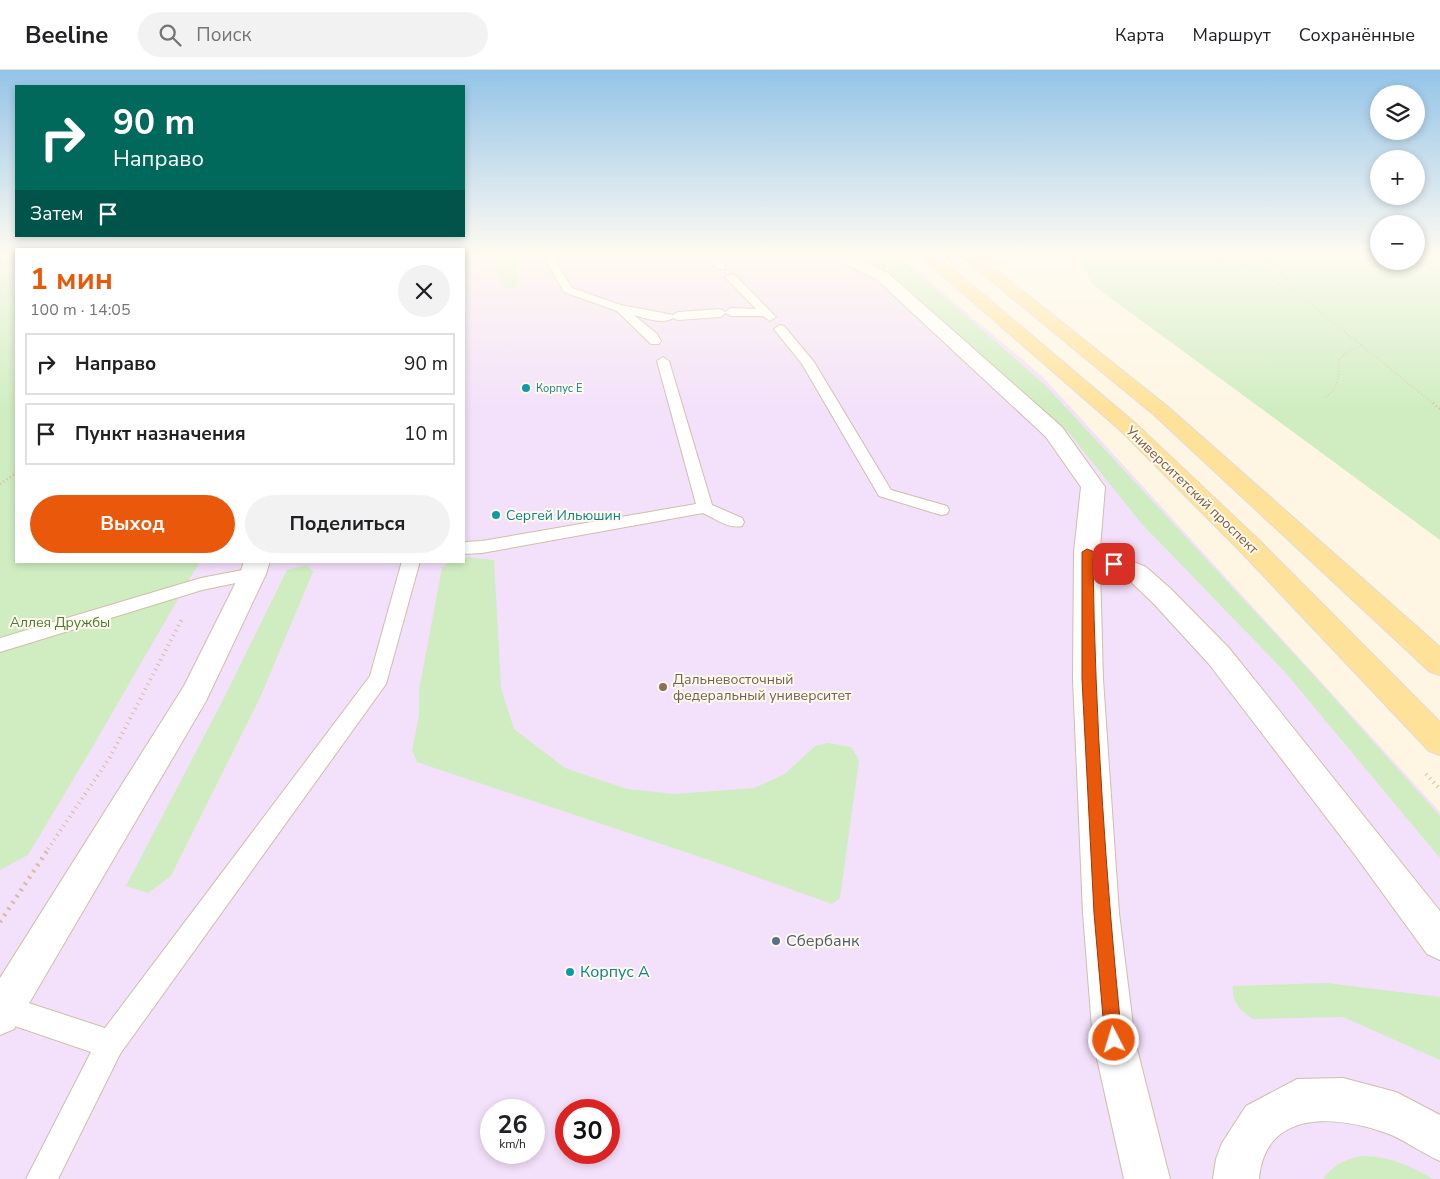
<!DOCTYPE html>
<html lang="ru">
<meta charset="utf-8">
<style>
body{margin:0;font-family:"Nunito Sans",sans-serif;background:#f2f2f2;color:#202124;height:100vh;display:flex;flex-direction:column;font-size:19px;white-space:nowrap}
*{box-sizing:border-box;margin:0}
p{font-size:16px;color:#757577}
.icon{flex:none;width:28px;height:28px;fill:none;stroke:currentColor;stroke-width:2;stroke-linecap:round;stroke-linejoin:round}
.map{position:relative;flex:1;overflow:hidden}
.sheet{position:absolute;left:15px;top:178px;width:450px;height:315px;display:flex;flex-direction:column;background:#fff;border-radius:0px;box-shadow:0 2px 8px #0003}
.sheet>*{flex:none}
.banner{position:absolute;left:15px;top:15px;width:450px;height:152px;border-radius:0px;box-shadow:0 2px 8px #0003;background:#00695c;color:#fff;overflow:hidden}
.buttons{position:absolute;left:1370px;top:15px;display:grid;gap:10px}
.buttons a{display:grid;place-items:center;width:55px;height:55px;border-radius:50%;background:#fff;box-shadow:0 2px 8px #0003;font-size:25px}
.speed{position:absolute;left:480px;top:1029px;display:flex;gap:10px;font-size:25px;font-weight:700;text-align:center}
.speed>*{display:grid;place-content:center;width:65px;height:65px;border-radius:50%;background:#fff;box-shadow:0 2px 8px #0003;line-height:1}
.speed small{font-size:12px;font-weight:400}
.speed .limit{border:8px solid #d22;background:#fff;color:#111}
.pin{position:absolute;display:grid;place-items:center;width:42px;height:42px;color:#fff;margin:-21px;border-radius:10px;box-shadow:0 2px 8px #0006}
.me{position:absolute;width:55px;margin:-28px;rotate:355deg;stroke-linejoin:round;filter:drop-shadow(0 0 4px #0008)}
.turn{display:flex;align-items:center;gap:18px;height:105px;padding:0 15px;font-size:22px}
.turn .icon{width:65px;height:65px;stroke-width:2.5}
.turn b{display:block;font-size:35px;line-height:42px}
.then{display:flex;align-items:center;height:48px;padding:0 15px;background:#0003;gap:10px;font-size:19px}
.round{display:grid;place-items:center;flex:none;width:52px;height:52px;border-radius:26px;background:#f2f2f2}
.summary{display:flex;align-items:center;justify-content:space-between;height:85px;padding:0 15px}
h1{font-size:30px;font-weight:700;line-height:38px;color:#ea580c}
.primary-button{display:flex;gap:10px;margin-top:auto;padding:10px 15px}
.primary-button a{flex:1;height:58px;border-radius:30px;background:#ea580c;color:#fff;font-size:20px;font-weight:700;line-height:58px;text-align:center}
.primary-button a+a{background:#f2f2f2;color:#202124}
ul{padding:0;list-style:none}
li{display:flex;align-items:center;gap:15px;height:62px;margin:0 10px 8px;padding:0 5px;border:2px solid #e0e0e0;border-radius:0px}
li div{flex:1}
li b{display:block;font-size:19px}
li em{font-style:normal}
header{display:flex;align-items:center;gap:30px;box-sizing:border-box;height:70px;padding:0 25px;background:#fff;border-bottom:1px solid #e0e0e0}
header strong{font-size:24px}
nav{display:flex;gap:28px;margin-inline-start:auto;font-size:18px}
.search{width:350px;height:45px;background:#f2f2f2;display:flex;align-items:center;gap:12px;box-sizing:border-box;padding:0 18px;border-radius:28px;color:#757577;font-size:19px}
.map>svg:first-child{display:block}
.education{fill:#f3e0fa;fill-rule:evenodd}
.green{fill:#cfedc1}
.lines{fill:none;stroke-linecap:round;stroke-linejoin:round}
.service-casing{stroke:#d0bea9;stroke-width:2}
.minor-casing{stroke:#d0bea9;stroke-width:2}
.primary-casing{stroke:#e1dbd7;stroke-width:2}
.path-far3{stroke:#dbba9c;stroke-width:2;stroke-dasharray:0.5 2.5;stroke-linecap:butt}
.path-far2{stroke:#dbba9c;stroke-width:2.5;stroke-dasharray:1 3;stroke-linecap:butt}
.path-far1{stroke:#dbba9c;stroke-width:4;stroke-dasharray:1 4.5;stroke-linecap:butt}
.path{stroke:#dbba9c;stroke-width:4.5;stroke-dasharray:2 5.5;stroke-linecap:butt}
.service{fill:#fff;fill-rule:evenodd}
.minor{fill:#fff;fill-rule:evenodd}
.primary{fill:#ffe299;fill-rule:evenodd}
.route{fill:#ea580c;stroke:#983908}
.culture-dot{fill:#0f9aa8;stroke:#fff9eb;stroke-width:2}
.education-dot{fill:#8d6e63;stroke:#fff9eb;stroke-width:2}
.service-dot{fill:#5c6f8a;stroke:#fff9eb;stroke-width:2}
.labels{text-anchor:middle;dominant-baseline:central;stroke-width:4;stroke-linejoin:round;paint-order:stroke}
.far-culture-label{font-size:11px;fill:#0d838f;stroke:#fff9eb;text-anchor:start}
.street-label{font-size:14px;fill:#785d47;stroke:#fff9eb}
.culture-label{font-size:14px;fill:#0d838f;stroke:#fff9eb;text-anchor:start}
.park-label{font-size:14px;fill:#487a3c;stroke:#fff9eb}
.education-label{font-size:14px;fill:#785e54;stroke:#fff9eb;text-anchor:start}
.near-service-label{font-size:16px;fill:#4e5e75;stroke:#fff9eb;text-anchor:start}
.near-culture-label{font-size:16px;fill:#0d838f;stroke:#fff9eb;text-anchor:start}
</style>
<header>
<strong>Beeline</strong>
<div class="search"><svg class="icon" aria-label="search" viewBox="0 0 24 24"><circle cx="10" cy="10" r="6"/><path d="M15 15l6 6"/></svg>Поиск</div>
<nav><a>Карта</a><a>Маршрут</a><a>Сохранённые</a></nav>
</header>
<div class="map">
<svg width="1440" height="1109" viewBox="0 0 1440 1109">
<rect width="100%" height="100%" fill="#fef6e3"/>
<!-- education -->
<path class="education" d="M0 186H16V491H464V186H900L1043 307 1440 742V1109H0ZM491 1040H534V1082H491ZM566 1040H609V1082H566Z"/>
<!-- green -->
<g class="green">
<polygon points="0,186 16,186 16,491 200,491 89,683 28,785 0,800"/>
<polygon points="489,186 514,186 520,216 505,218"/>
<polygon points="855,186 898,186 1045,315 1308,599 1440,746 1440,788 1285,602 1141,453 1070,364 934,242 883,201"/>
<polygon points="1077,186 1379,186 1379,191 1416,191 1416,186 1440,186 1440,470 1093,215"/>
<polygon points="467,487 494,490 501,618 514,659 565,698 627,719 674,724 754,718 785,704 815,676 828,673 851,677 859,690 840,828 832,834 712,791 417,692 412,680 419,646 419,620 442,498 447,493 464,491 464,488"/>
<polygon points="307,495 313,502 259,630 171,806 148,823 126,816 224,628 287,500"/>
<path d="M1327 913 1440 927V990L1343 947 1253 949C1240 941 1231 931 1233 916Z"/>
<path d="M1362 1086C1389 1086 1411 1096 1433 1109H1323C1333 1095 1345 1089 1362 1086Z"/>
</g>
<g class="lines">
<!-- service casing -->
<g class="service-casing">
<g id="service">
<path d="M543 186H553L572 218 621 235 673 245 678 242 720 239 725 242 731 238 756 239 725 207 731 204 735 205 776 247 770 251 763 246H731L726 243 720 247 678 250 673 248C663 255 645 248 634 245L657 264 661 271 659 274H651L617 241 564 222Z"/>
<polygon points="705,186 716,186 726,197 725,199 717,199"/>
<polygon points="780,255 784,256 814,292 891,420 947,436 949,440 947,444 941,445 879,426 802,294 774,259"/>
<path d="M663 287 669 291 712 435 742 448 744 452 742 456C729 459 715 449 703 443L482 483 464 484V472L482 471 696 434 657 291Z"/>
<polygon points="402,491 420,491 386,614 120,984 58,1109 26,1109 91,982 0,951 0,927 4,925 105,958 370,606"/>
<polygon points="253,498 259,500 262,504 259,508 202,520 0,582 0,568 201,508"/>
</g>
</g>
<!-- minor casing -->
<g class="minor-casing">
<g id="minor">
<polygon points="830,186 852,186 888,203 1062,357 1105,417 1100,478 1146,497 1171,519 1229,578 1440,841 1440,890 1427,884 1355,785 1209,594 1153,533 1128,509 1100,497 1103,609 1119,843 1135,971 1170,1109 1124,1109 1093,971 1083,843 1073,609 1074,482 1081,417 1046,367 876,209 833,189"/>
<polygon points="244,491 270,491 266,504 206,631 14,959 0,965 0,908 184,616 240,504"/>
<path d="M1343 1008 1396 1022 1440 1045V1091C1421 1083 1404 1069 1386 1063 1336 1045 1265 1039 1259 1109H1213L1216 1089 1222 1073 1246 1036 1297 1009Z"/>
</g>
</g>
<!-- primary casing -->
<g class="primary-casing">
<g id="primary">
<polygon points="920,186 938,186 1134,352 1259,470 1440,652 1440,685 1429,681 1241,482 1120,360"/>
<polygon points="961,186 979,186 1167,336 1440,577 1440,605 1430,602 1153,344"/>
</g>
</g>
<!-- path-far3 -->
<g class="path-far3">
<polyline points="1216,186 1297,223 1434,334"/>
<polyline points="1268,186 1295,221"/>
<polyline points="0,218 16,204"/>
<path d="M1326 327C1339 316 1340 307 1338 290L1347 282 1361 275"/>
</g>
<!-- path-far2 -->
<g class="path-far2">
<polyline points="1433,333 1440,339"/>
<polyline points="0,414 16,403"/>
</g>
<!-- path-far1 -->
<g class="path-far1">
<polyline points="1426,704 1440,719"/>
<polyline points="48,779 110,687 182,549"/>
</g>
<!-- path -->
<polyline class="path" points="0,852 49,778"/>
<!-- service -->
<use href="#service" class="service"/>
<!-- minor -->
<use href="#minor" class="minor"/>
<!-- primary -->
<use href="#primary" class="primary"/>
</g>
<!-- sky -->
<linearGradient id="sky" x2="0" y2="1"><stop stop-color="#94c4e8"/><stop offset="0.54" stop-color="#fffbf2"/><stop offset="1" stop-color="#fffbf2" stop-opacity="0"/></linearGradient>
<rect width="1440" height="342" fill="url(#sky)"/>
<!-- route -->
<path class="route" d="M1087 479 1118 491 1120 494 1114 497 1093 489C1095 650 1106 810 1122 970L1120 977 1114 979 1108 977 1105 970 1094 843 1082 609V482Z"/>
<!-- markers -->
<g class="culture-dot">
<circle cx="526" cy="318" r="5"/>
<circle cx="496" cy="445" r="5"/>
<circle cx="570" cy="902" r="5"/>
</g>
<circle class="education-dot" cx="663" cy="617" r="5"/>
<circle class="service-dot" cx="776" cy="871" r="5"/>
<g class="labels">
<!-- far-culture labels -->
<g class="far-culture-label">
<text x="536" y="318">Корпус E</text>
</g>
<!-- street labels -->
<g class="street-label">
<text transform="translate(1192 420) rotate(44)">Университетский проспект</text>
</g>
<!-- culture labels -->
<g class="culture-label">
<text x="506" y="445">Сергей Ильюшин</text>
</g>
<!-- park labels -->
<g class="park-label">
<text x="60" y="552">Аллея Дружбы</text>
</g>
<!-- education labels -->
<g class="education-label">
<text x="673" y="609">Дальневосточный<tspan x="673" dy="16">федеральный университет</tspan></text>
</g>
<!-- near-service labels -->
<g class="near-service-label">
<text x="786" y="871">Сбербанк</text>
</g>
<!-- near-culture labels -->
<g class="near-culture-label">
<text x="580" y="902">Корпус A</text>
</g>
</g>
</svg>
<div class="buttons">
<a><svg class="icon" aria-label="layers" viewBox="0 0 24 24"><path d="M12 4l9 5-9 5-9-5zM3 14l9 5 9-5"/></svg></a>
<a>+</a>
<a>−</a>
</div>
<div class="speed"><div>26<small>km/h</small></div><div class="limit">30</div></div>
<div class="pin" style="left:1114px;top:494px;background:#d93025"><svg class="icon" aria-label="arrive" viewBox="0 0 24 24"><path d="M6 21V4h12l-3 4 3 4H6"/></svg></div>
<svg class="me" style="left:1114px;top:970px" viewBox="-20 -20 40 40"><circle r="17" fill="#ea580c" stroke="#fff" stroke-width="3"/><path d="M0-11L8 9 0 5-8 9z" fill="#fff"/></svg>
<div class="banner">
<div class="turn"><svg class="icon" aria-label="right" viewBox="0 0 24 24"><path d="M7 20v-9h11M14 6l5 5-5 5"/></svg><div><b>90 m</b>Направо</div></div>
<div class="then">Затем<svg class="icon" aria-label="arrive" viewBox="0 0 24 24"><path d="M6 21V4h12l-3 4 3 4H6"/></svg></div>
</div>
<section class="sheet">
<div class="summary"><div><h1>1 мин</h1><p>100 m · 14:05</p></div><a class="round"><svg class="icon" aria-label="close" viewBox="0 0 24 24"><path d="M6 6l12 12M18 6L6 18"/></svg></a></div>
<ul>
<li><svg class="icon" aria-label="right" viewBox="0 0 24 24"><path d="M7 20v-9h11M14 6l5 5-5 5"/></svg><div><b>Направо</b></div><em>90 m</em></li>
<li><svg class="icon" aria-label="arrive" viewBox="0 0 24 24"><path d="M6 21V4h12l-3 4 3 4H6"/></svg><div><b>Пункт назначения</b></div><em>10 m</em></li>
</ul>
<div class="primary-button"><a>Выход</a><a>Поделиться</a></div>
</section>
</div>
